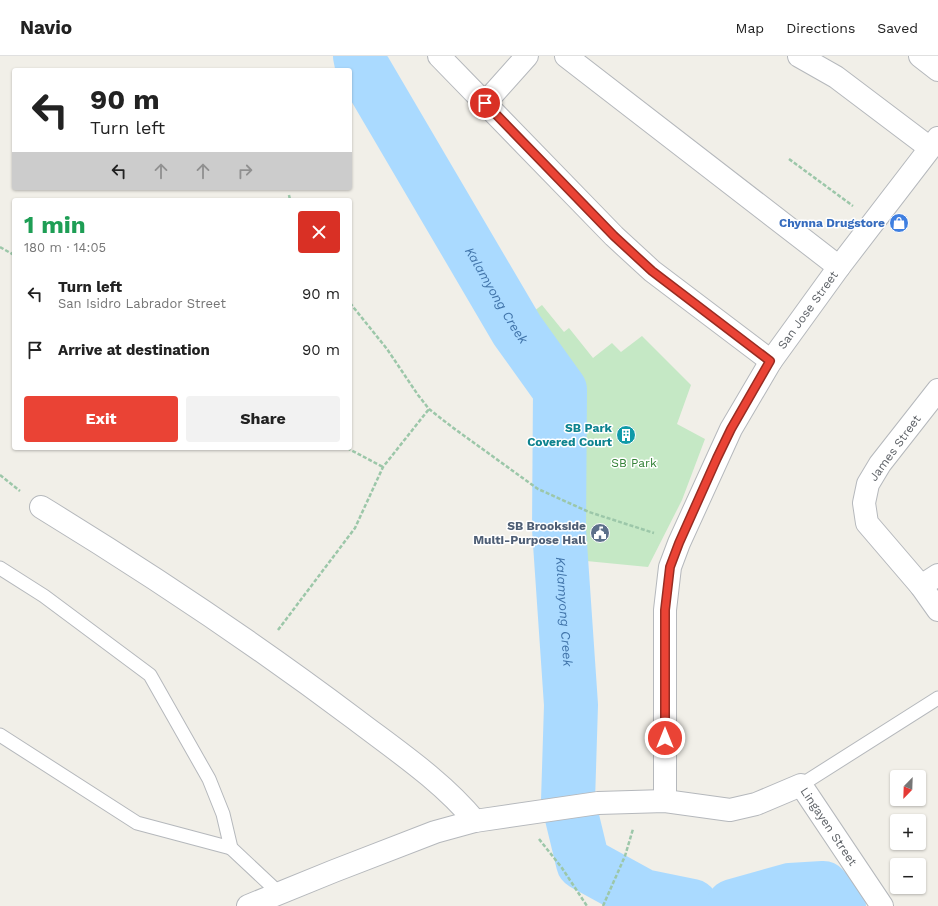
<!DOCTYPE html>
<meta charset="utf-8">
<style>
body{margin:0;font-family:"Work Sans",sans-serif;background:#f2f2f2;color:#222;height:100vh;display:flex;flex-direction:column;font-size:15px;white-space:nowrap}
*{box-sizing:border-box;margin:0}
p{font-size:13px;color:#767676}
.icon{flex:none;width:22px;height:22px;fill:none;stroke:currentColor;stroke-width:2;stroke-linecap:round;stroke-linejoin:round}
.map{position:relative;flex:1;overflow:hidden}
.sheet{position:absolute;left:12px;top:142px;width:340px;height:252px;display:flex;flex-direction:column;background:#fff;border-radius:4px;box-shadow:0 1px 3px #0004}
.sheet>*{flex:none}
.hud{position:absolute;left:12px;top:12px;width:340px;height:122px;border-radius:4px;box-shadow:0 1px 3px #0004;background:#fff;color:#222;overflow:hidden}
.needle{width:26px;rotate:203deg}
.controls{position:absolute;left:890px;top:714px;display:grid;gap:8px}
.controls a{display:grid;place-items:center;width:36px;height:36px;border-radius:4px;background:#fff;box-shadow:0 1px 3px #0004;font-size:20px}
.pin{position:absolute;display:grid;place-items:center;width:34px;height:34px;color:#fff;margin:-17px;border:2px solid #fff;border-radius:50%;box-shadow:0 1px 4px #0007}
.me{position:absolute;width:44px;margin:-22px;rotate:0deg;stroke-linejoin:round;filter:drop-shadow(0 0 3px #0008)}
.turn{display:flex;align-items:center;gap:14px;height:84px;padding:0 12px;font-size:18px}
.turn .icon{width:52px;height:52px;stroke-width:2.5}
.turn b{display:block;font-size:28px;line-height:34px}
.lanes{display:flex;align-items:center;height:38px;padding:0 12px;background:#0003;justify-content:center;gap:20px;direction:ltr}
.lanes .off{opacity:.35}
.round{display:grid;place-items:center;flex:none;width:42px;height:42px;border-radius:4px;background:#f2f2f2}
.headline{display:flex;align-items:center;justify-content:space-between;height:68px;padding:0 12px}
h1{font-size:24px;font-weight:700;line-height:30px;color:#1e9e55}
.button{display:flex;gap:8px;margin-top:auto;padding:8px 12px}
.button a{flex:1;height:46px;border-radius:4px;background:#ea4335;color:#fff;font-size:16px;font-weight:700;line-height:46px;text-align:center}
.button a+a{background:#f2f2f2;color:#222}
ul{padding:0;list-style:none}
li{display:flex;align-items:center;gap:12px;height:56px;padding:0 12px}
li div{flex:1}
li b{display:block;font-size:15px}
li em{font-style:normal}
header{display:flex;align-items:center;gap:24px;box-sizing:border-box;height:56px;padding:0 20px;background:#fff;border-bottom:1px solid #e0e0e0}
header strong{font-size:19px}
nav{display:flex;gap:22px;margin-inline-start:auto;font-size:14px}
.map>svg:first-child{display:block}
.green{fill:#c5e8c5}
.lines{fill:none;stroke-linecap:round;stroke-linejoin:round}
.river{stroke:#aadaff;stroke-width:54}
.service-casing{stroke:#b5b8bc;stroke-width:15}
.minor-casing{stroke:#b5b8bc;stroke-width:24}
.path{stroke:#9cc7a9;stroke-width:2.5;stroke-dasharray:4 2;stroke-linecap:butt}
.service{stroke:#fff;stroke-width:13}
.minor{stroke:#fff;stroke-width:22}
.route-casing{stroke:#982c22;stroke-width:10}
.route{stroke:#ea4335;stroke-width:7}
.labels{text-anchor:middle;dominant-baseline:central;stroke-width:3;stroke-linejoin:round;paint-order:stroke}
.shop-label{font-size:12px;font-weight:bold;fill:#366cbe;stroke:#fff;text-anchor:end}
.street-label{font-size:12px;fill:#5f6368;stroke:#fff}
.culture-label{font-size:12px;font-weight:bold;fill:#0d838f;stroke:#fff;text-anchor:end}
.park-label{font-size:12px;fill:#348238;stroke:#fff}
.service-label{font-size:12px;font-weight:bold;fill:#4e5e75;stroke:#fff;text-anchor:end}
.water-label{font-size:13px;font-style:italic;fill:#4174aa;stroke:#fff}
</style>
<header>
<strong>Navio</strong>
<nav><a>Map</a><a>Directions</a><a>Saved</a></nav>
</header>
<div class="map">
<svg width="938" height="850" viewBox="0 0 938 850">
<rect width="100%" height="100%" fill="#f1efe8"/>
<!-- green -->
<polygon class="green" points="542,249 564,276 569,272 593,302 612,287 621,296 642,280 691,329 677,368 705,383 682,444 648,511 576,504 577,362 566,321 526,261"/>
<g class="lines">
<!-- river -->
<g class="river">
<path id="s1" d="M360 0 362 10 517 274 560 334 559 473 571 649 568 745 583 807 643 840 692 850"/>
<polyline points="733,850 790,834 823,832 839,850"/>
</g>
<!-- service casing -->
<g class="service-casing">
<g id="service">
<polyline points="0,512 44,540 150,619 209,723 223,758 231,792 279,837"/>
<polyline points="0,679 137,767 231,792"/>
<polyline points="801,729 938,642"/>
</g>
</g>
<!-- minor casing -->
<g class="minor-casing">
<g id="minor">
<polyline points="439,0 614,180 652,215 771,305"/>
<polyline points="566,0 839,211"/>
<polyline points="799,0 836,21 930,92"/>
<polyline points="920,0 938,14"/>
<polyline points="485,47 527,0"/>
<polyline points="938,334 880,408 868,428 864,447 867,467 921,530 938,554"/>
<path d="M41 451C149 517 254 587 355 663 397 695 442 725 475 765"/>
<polyline points="921,530 938,519"/>
<path id="s2" d="M665 745V554L670 511 679 487 731 373 771 305 839 211 938 82"/>
<path id="s3" d="M248 850 334 815 435 776 475 765 598 747 665 745 730 754 756 748 801 729 882 850"/>
</g>
</g>
<!-- path -->
<g class="path">
<polyline points="789,103 853,150"/>
<polyline points="289,139 290,144"/>
<polyline points="0,191 14,199"/>
<polyline points="350,247 387,293 418,339 429,353 452,371 538,433 589,456 654,477"/>
<polyline points="347,392 383,411"/>
<polyline points="0,419 20,435"/>
<polyline points="278,574 355,472 383,411 429,353"/>
<polyline points="539,783 562,812 587,850"/>
<polyline points="603,850 625,800 633,773"/>
</g>
<!-- service -->
<use href="#service" class="service"/>
<!-- minor -->
<use href="#minor" class="minor"/>
</g>
<g class="lines">
<!-- route casing -->
<g class="route-casing">
<polyline id="route" points="485,47 614,180 652,215 770,305 731,373 717,402 679,487 670,511 665,554 665,682"/>
</g>
<!-- route -->
<use href="#route" class="route"/>
</g>
<!-- icons -->
<defs>
<g id="shop-disc" transform="scale(1)"><circle r="9.5" fill="#3f7fe0" stroke="#fff"/><path d="M-5-2.5h2.3a2.7 3.5 0 0 1 5.4 0H5L5.5 6h-11ZM-1.5-2.5h3a1.5 2.3 0 0 0-3 0Z" fill="#fff"/></g>
<g id="building-disc" transform="scale(1)"><circle r="9.5" fill="#0f9aa8" stroke="#fff"/><path d="M-4-6H4V6H1V3H-1V6H-4ZM-2.5-4.3h1.7v1.8h-1.7ZM.8-4.3h1.7v1.8H.8ZM-2.5-1h1.7V.8h-1.7ZM.8-1h1.7V.8H.8Z" fill="#fff"/></g>
<g id="civic-disc" transform="scale(1)"><circle r="9.5" fill="#5c6f8a" stroke="#fff"/><path d="M-.6-6.5H3V-4.5H.6V-3L4-1V1h2V6H-6V1h2V-1L-.6-3ZM-1.2 2.5V6h2.4V2.5Z" fill="#fff"/></g>
</defs>
<g fill-rule="evenodd">
<use href="#shop-disc" x="899" y="167"/>
<use href="#building-disc" x="626" y="379"/>
<use href="#civic-disc" x="600" y="477"/>
</g>
<g class="labels">
<!-- shop labels -->
<g class="shop-label">
<text x="885" y="167">Chynna Drugstore</text>
</g>
<!-- street labels -->
<g class="street-label">
<text stroke="none"><textPath href="#s2" startOffset="527">San Jose Street</textPath></text>
<text transform="translate(895 392) rotate(-54)">James Street</text>
<text stroke="none"><textPath href="#s3" startOffset="625">Lingayen Street</textPath></text>
</g>
<!-- culture labels -->
<g class="culture-label">
<text x="612" y="372">SB Park<tspan x="612" dy="14">Covered Court</tspan></text>
</g>
<!-- park labels -->
<g class="park-label">
<text x="634" y="407">SB Park</text>
</g>
<!-- service labels -->
<g class="service-label">
<text x="586" y="470">SB Brookside<tspan x="586" dy="14">Multi-Purpose Hall</tspan></text>
</g>
<!-- water labels -->
<g class="water-label">
<text stroke="none"><textPath href="#s1" startOffset="276">Kalamyong Creek</textPath></text>
<text stroke="none"><textPath href="#s1" startOffset="612">Kalamyong Creek</textPath></text>
</g>
</g>
</svg>
<div class="controls">
<a><svg class="needle" viewBox="-14 -14 28 28"><path d="M0-13l5 13h-10z" fill="#e53935"/><path d="M0 13l5-13h-10z" fill="#767676"/></svg></a>
<a>+</a>
<a>−</a>
</div>
<div class="pin" style="left:485px;top:47px;background:#d93025"><svg class="icon" aria-label="arrive" viewBox="0 0 24 24"><path d="M6 21V4h12l-3 4 3 4H6"/></svg></div>
<svg class="me" style="left:665px;top:682px" viewBox="-20 -20 40 40"><circle r="17" fill="#ea4335" stroke="#fff" stroke-width="3"/><path d="M0-11L8 9 0 5-8 9z" fill="#fff"/></svg>
<div class="hud">
<div class="turn"><svg class="icon" aria-label="left" viewBox="0 0 24 24"><path d="M17 20v-9H6M10 6l-5 5 5 5"/></svg><div><b>90 m</b>Turn left</div></div>
<div class="lanes"><svg class="icon" aria-label="left" viewBox="0 0 24 24"><path d="M17 20v-9H6M10 6l-5 5 5 5"/></svg><svg class="icon off" aria-label="ahead" viewBox="0 0 24 24"><path d="M12 20V5M6 11l6-6 6 6"/></svg><svg class="icon off" aria-label="ahead" viewBox="0 0 24 24"><path d="M12 20V5M6 11l6-6 6 6"/></svg><svg class="icon off" aria-label="right" viewBox="0 0 24 24"><path d="M7 20v-9h11M14 6l5 5-5 5"/></svg></div>
</div>
<section class="sheet">
<div class="headline"><div><h1>1 min</h1><p>180 m · 14:05</p></div><a class="round" style="background:#d93025;color:#fff"><svg class="icon" aria-label="close" viewBox="0 0 24 24"><path d="M6 6l12 12M18 6L6 18"/></svg></a></div>
<ul>
<li><svg class="icon" aria-label="left" viewBox="0 0 24 24"><path d="M17 20v-9H6M10 6l-5 5 5 5"/></svg><div><b>Turn left</b><p>San Isidro Labrador Street</p></div><em>90 m</em></li>
<li><svg class="icon" aria-label="arrive" viewBox="0 0 24 24"><path d="M6 21V4h12l-3 4 3 4H6"/></svg><div><b>Arrive at destination</b></div><em>90 m</em></li>
</ul>
<div class="button"><a>Exit</a><a>Share</a></div>
</section>
</div>
